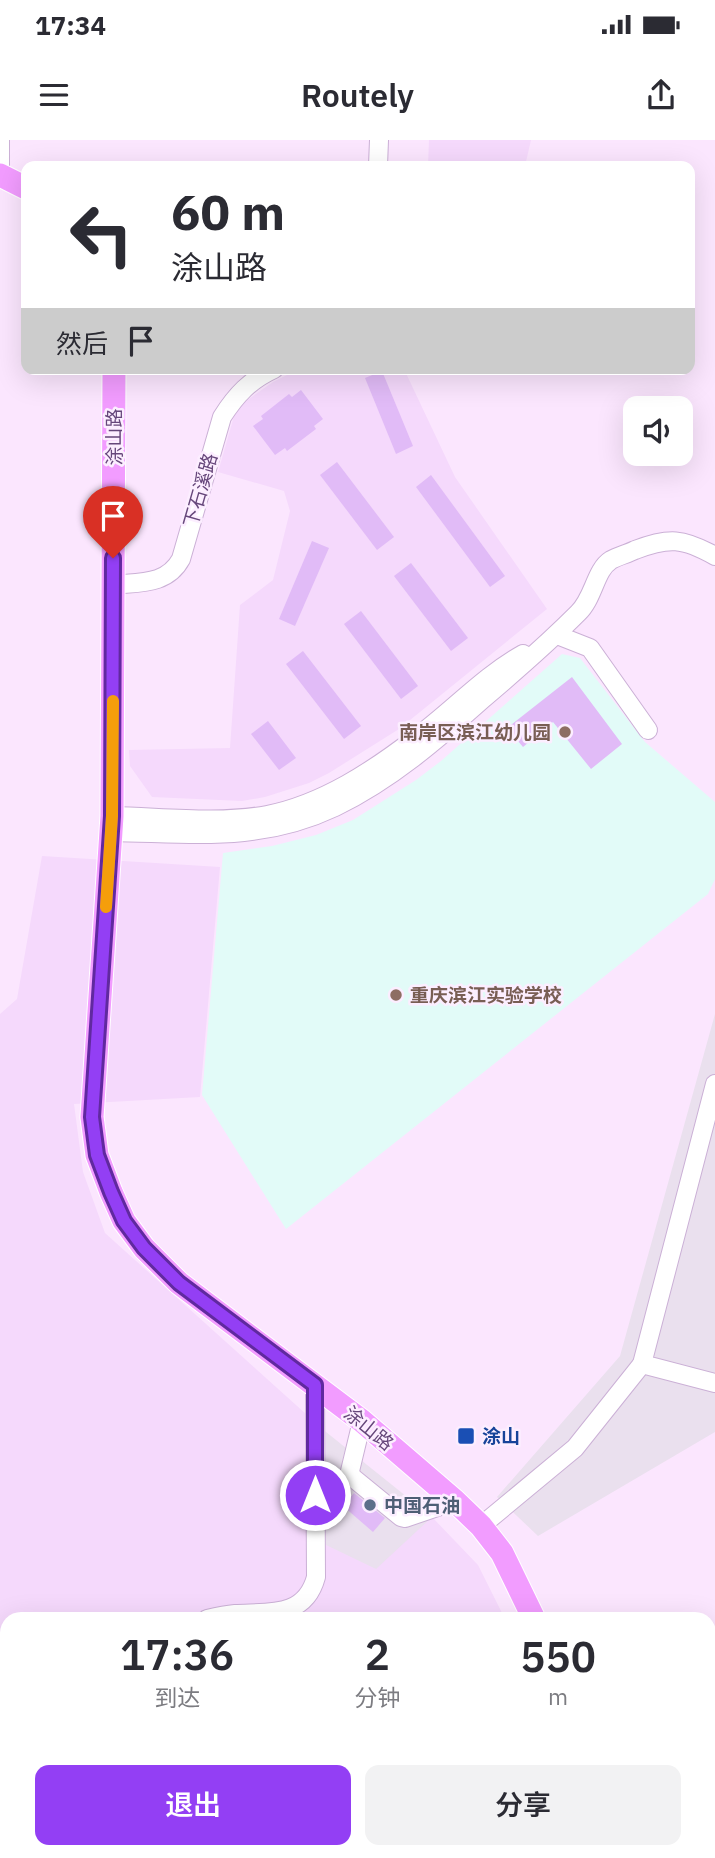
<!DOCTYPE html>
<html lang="zh">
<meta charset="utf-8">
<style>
body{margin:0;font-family:"IBM Plex Sans","Noto Sans SC",sans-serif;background:#f2f2f3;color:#2b2b33;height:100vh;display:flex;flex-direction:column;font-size:26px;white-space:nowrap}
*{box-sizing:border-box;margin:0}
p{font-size:23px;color:#7c7c81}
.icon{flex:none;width:38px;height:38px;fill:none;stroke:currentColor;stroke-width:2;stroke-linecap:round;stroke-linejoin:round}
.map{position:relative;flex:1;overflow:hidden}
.drawer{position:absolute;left:0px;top:1472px;width:716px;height:247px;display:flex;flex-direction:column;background:#fff;border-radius:21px 21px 0 0;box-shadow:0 7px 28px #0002}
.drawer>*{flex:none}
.guide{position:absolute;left:21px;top:21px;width:674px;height:214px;border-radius:14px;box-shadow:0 7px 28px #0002;background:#fff;color:#2b2b33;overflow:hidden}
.fabs{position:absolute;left:623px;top:256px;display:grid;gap:14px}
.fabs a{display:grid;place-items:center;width:70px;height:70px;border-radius:14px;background:#fff;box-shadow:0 7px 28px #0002;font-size:35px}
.pin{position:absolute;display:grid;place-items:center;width:60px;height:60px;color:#fff;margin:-72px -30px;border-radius:50% 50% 50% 0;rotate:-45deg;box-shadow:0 0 7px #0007}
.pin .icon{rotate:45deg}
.me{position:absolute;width:77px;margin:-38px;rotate:0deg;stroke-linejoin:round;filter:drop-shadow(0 0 5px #0008)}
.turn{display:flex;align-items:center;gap:24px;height:147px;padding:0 35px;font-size:32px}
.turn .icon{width:91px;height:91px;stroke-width:2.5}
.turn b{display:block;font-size:49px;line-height:60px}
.then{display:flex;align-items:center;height:66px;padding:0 35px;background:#0003;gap:14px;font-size:26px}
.eta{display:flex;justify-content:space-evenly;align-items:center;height:119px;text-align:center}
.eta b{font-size:42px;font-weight:600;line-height:49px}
.cta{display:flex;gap:14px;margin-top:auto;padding:14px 35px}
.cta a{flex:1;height:80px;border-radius:14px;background:#933ff4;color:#fff;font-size:28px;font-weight:600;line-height:80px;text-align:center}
.cta a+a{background:#f2f2f3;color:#2b2b33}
.status{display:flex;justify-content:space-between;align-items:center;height:49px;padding:0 35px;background:#fff;direction:ltr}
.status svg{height:19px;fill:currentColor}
header{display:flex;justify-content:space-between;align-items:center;height:91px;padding:0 35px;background:#fff;font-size:32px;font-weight:600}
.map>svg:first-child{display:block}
.residential{fill:#f5d9fc}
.industrial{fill:#eae0ee}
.education{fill:#e2fbf8}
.building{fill:#e1bbf7}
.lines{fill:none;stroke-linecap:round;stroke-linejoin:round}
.minor-casing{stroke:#cbb0d6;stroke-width:20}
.major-casing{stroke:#fff;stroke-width:25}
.minor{stroke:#fff;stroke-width:18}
.major{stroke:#f29cff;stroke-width:23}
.route-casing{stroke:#60299f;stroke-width:18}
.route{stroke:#933ff4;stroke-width:12}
.slow{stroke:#f59e0b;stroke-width:12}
.education-dot{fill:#8d6e63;stroke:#fceeff;stroke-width:2.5}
.transit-dot{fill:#1a4fb4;stroke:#fceeff;stroke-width:2.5}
.service-dot{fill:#5c6f8a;stroke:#fceeff;stroke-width:2.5}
.labels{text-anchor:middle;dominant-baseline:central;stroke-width:5;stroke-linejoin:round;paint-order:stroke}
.street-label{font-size:19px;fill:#66477b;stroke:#fceeff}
.education-label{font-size:19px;font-weight:bold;fill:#785e54;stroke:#fceeff;text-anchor:end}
.transit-label{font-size:19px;font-weight:bold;fill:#164399;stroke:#fceeff;text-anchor:start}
.service-label{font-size:19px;font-weight:bold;fill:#4e5e75;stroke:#fceeff;text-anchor:start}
</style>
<div class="status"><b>17:34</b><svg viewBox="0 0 49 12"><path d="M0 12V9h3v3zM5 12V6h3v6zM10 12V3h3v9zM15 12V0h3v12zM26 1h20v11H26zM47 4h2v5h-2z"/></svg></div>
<header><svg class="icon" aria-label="menu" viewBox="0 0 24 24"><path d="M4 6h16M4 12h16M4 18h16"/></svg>Routely<svg class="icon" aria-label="share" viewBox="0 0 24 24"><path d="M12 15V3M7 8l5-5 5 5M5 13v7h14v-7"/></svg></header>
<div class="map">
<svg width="715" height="1718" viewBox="0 0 715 1718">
<rect width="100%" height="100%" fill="#fbe6fe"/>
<!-- residential -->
<g class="residential">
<polygon points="429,0 531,0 525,26 428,26"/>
<polygon points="299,229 404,229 455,337 547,469 399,589 329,633 309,643 265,657 242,661 152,657 130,626 129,610 230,608 240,465 273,440 290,371 284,351 218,332 234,276 243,263 273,242"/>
<polygon points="42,716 220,727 200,957 74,964 83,1032 105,1093 326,1292 324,1404 432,1377 478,1425 505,1479 7,1479 7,1712 112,1712 108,1718 0,1718 0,874 17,859"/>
</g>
<!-- industrial -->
<g class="industrial">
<polygon points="715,874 715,1292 538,1396 497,1357 620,1216"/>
<polygon points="326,1292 432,1377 376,1429 324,1404"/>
<polygon points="579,1712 638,1712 642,1718 567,1718"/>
</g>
<!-- education -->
<polygon class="education" points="562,514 580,518 645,602 715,662 715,739 708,754 286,1089 202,955 223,713 272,706 316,695 353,680 416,640 441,621"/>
<!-- building -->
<g class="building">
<polygon points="382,231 413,306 396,314 365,238"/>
<polygon points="301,250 323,279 314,286 316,289 287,311 285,308 275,315 253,286 263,279 261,276 289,254 292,257"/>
<polygon points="337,322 394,397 377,410 320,335"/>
<polygon points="431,335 505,436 490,447 416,347"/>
<polygon points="312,401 329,408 295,486 279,479"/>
<polygon points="411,423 468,498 451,511 394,436"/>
<polygon points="361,471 418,546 401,559 344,484"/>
<polygon points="303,511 361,586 344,599 286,524"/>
<polygon points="572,537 622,604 591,629 553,582 523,607 507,588"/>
<polygon points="268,581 296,618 279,630 251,594"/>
<polygon points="354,1353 385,1378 373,1392 343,1366"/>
</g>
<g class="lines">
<!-- minor casing -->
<g class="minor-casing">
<g id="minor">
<polyline points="0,0 0,35"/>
<polyline points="378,26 379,0"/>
<path d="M113 445C140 442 167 445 181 419L222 277C236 255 250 240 274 229"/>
<polyline points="557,495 590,508 648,590"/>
<path d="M112 676C163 677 217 684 267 675 323 664 374 630 418 596 454 569 484 536 523 514"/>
<path d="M111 692C193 693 259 703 335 667 391 640 438 599 484 558 516 531 548 503 578 473 594 458 595 430 611 420 618 416 627 414 635 410 669 397 683 398 715 416"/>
<polyline points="715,944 642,1224 715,1243"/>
<polyline points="362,1281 350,1331 352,1337 401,1377 405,1378 455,1361"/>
<polyline points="481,1386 575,1308 642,1224"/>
<path d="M207 1479C216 1477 225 1475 235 1474 269 1472 305 1478 316 1437L315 1245"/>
<polyline points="0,1527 7,1525"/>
</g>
</g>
<!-- major casing -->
<g class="major-casing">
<g id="major">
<polyline points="0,35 26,48"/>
<polyline points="114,229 112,676 92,977 97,1015 111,1052 124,1081 144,1108 179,1143 362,1281 455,1361 481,1386 502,1413 534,1479"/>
<polyline points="656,1712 660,1718"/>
<polyline points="93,1718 95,1712"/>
</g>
</g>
<!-- minor -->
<use href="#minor" class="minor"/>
<!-- major -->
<use href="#major" class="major"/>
</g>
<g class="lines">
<!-- route casing -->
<g class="route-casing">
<polyline id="route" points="113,418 112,676 92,977 97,1015 111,1052 124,1081 144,1108 179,1143 315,1245 315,1355"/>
</g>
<!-- route -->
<use href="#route" class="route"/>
<!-- slow -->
<polyline class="slow" points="106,767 112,676 113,561"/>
</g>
<!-- markers -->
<g class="education-dot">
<circle cx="565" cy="592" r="7"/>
<circle cx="396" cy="855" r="7"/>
</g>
<rect class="transit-dot" x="457" y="1287" width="18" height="18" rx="3.5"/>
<circle class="service-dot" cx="370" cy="1365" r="7"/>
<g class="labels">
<!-- street labels -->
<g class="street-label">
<text transform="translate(114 297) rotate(-90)">涂山路</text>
<text transform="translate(200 350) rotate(-74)">下石溪路</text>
<text transform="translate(369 1288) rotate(39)">涂山路</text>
</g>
<!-- education labels -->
<g class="education-label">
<text x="551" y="592">南岸区滨江幼儿园</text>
<text x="410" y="855" text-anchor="start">重庆滨江实验学校</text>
</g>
<!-- transit labels -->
<g class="transit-label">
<text x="482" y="1296">涂山</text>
</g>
<!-- service labels -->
<g class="service-label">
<text x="384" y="1365">中国石油</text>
</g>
</g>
</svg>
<div class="fabs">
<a><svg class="icon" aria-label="sound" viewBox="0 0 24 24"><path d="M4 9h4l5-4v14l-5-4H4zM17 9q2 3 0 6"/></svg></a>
</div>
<div class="pin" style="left:113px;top:418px;background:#d93025"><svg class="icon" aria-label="arrive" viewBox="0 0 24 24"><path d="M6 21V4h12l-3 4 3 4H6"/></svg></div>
<svg class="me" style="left:315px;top:1355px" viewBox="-20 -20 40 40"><circle r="17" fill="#933ff4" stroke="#fff" stroke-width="3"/><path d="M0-11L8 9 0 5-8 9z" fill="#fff"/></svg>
<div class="guide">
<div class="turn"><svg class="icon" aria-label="left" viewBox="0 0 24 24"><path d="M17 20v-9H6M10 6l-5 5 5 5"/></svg><div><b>60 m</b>涂山路</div></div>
<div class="then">然后<svg class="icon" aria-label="arrive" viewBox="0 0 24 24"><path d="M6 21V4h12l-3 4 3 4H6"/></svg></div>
</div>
<section class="drawer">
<div class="eta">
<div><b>17:36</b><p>到达</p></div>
<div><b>2</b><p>分钟</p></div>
<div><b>550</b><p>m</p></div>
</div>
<div class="cta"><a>退出</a><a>分享</a></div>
</section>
</div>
